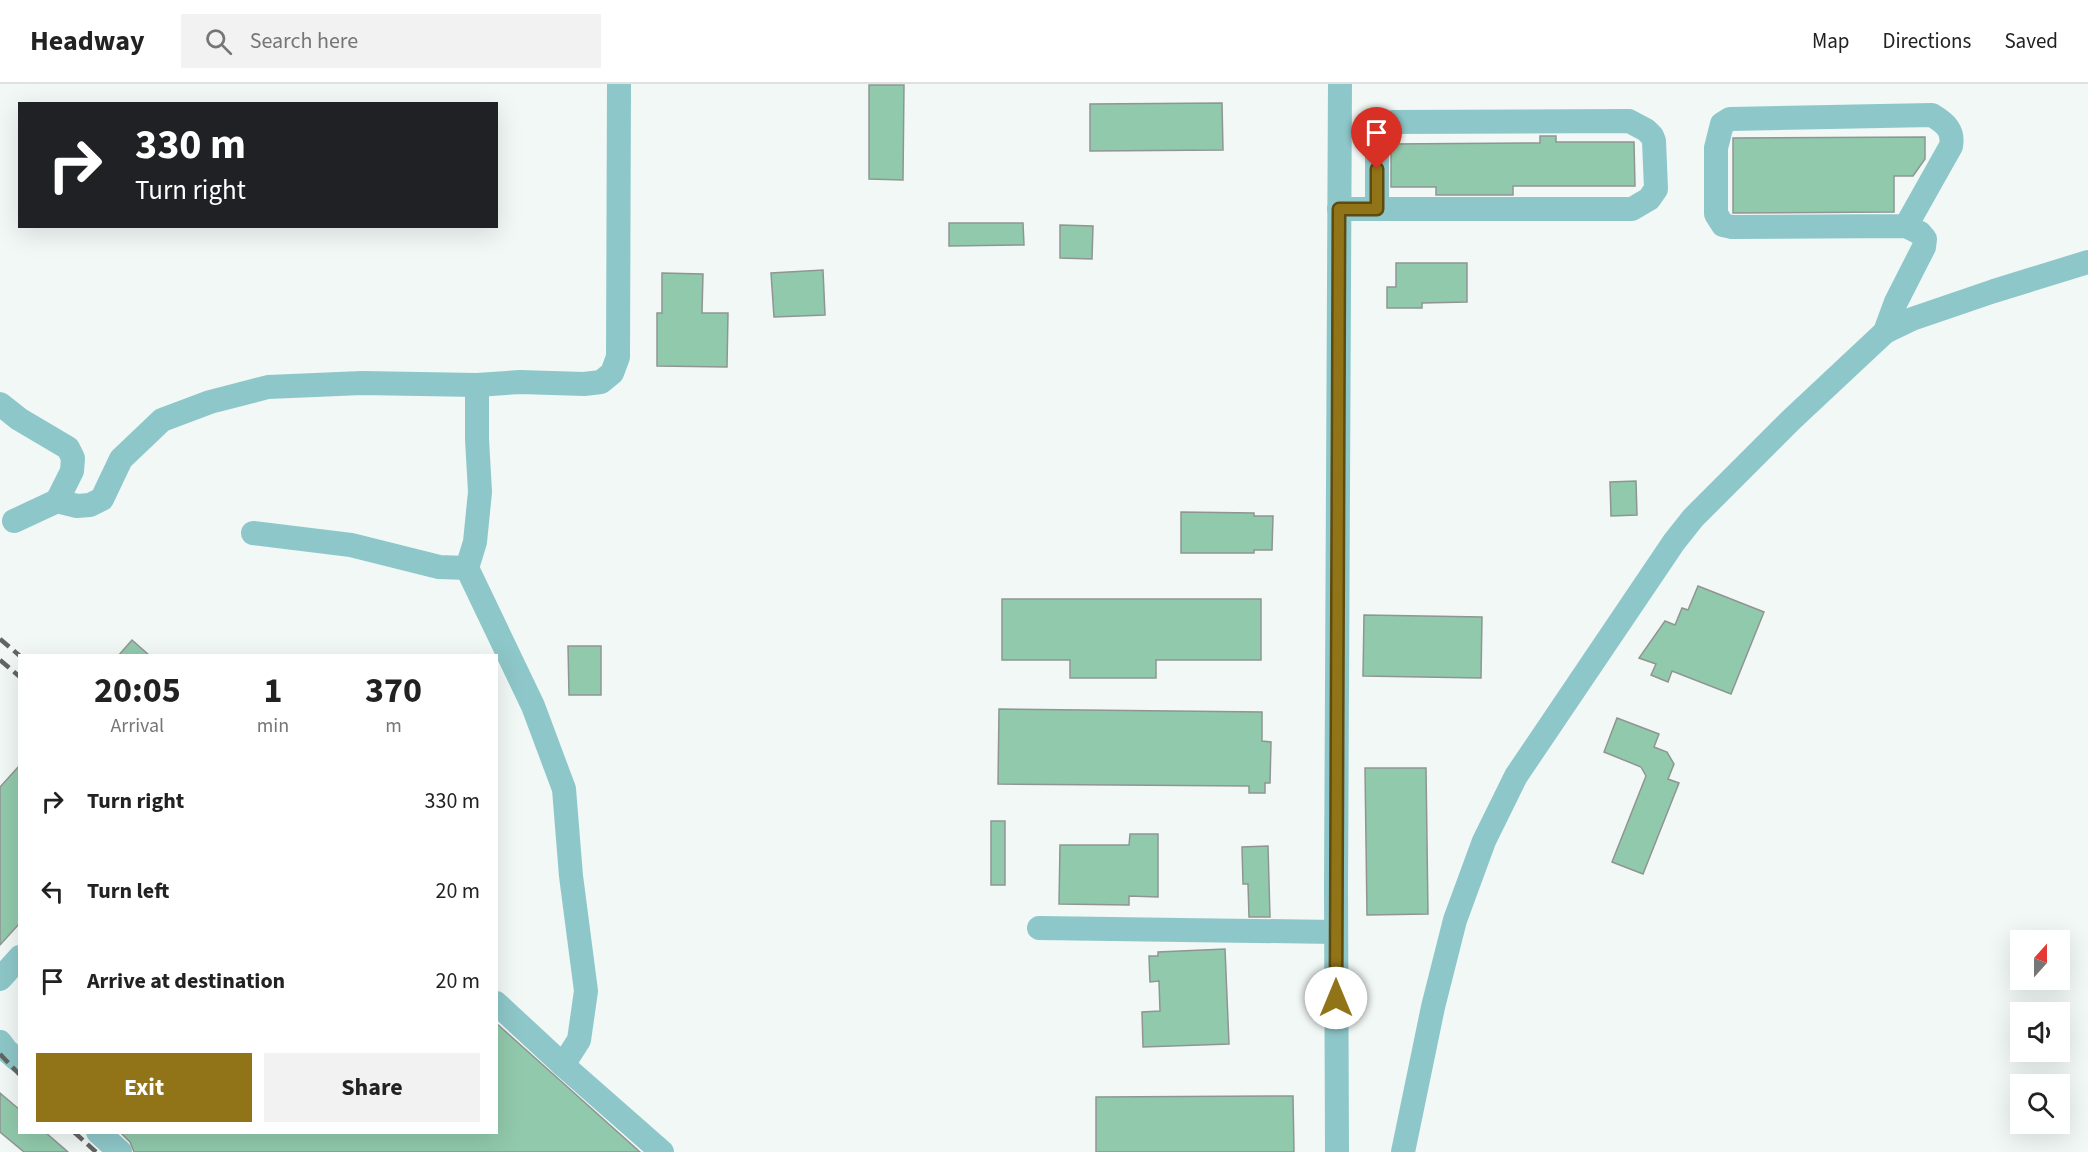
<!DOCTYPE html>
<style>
body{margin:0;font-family:"Source Sans 3",sans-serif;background:#f2f2f2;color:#222;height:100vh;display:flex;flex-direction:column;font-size:22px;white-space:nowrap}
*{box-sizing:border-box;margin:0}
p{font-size:20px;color:#767676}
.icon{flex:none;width:33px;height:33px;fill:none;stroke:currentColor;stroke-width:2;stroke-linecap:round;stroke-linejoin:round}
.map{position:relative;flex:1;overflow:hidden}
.sheet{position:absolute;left:18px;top:570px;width:480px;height:480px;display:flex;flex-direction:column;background:#fff;border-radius:0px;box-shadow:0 6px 24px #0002}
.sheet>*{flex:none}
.banner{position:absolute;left:18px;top:18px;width:480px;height:126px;border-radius:0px;box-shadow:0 6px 24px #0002;background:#202124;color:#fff;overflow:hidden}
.needle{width:39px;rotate:21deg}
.tools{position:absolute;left:2010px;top:846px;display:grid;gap:12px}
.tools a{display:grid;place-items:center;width:60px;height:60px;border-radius:0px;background:#fff;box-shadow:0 6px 24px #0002;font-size:30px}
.pin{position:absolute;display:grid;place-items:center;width:51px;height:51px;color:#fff;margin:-62px -26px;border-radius:50% 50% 50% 0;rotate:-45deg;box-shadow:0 0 6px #0007}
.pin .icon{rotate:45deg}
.me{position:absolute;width:66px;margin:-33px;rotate:0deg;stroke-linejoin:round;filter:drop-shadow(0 0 4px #0008)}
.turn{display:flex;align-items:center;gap:21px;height:126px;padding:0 18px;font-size:27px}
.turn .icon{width:78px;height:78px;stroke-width:2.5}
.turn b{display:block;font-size:42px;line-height:51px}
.eta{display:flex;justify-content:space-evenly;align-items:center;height:102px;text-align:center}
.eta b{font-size:36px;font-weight:700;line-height:42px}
.cta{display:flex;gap:12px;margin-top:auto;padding:12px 18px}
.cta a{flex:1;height:69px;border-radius:0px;background:#917318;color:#fff;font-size:24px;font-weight:700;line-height:69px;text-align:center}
.cta a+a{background:#f2f2f2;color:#222}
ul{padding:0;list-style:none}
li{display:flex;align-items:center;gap:18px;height:90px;padding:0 18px}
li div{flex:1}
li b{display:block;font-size:22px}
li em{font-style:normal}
header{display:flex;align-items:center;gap:36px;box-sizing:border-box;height:84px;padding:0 30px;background:#fff;border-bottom:2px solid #e0e0e0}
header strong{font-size:28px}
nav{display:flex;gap:33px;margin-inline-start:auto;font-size:21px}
.search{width:420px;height:54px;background:#f2f2f2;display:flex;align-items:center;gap:15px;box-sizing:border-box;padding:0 21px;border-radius:0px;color:#767676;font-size:22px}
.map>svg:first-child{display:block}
.building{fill:#91c9ac;stroke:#909592;stroke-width:1.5}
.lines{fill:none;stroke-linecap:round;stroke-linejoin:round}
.minor{stroke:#8ec7c9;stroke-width:24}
.rail{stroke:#626564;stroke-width:4.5;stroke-dasharray:12 6;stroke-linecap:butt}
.route-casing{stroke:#5e4b10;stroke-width:15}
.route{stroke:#917318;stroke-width:10}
</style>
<header>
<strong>Headway</strong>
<div class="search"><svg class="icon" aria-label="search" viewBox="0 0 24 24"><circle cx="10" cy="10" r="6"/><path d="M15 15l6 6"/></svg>Search here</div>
<nav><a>Map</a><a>Directions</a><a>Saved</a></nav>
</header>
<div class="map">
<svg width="2088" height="1068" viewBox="0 0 2088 1068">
<rect width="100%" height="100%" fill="#f1f8f6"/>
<!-- building -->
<g class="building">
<polygon points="869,1 904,1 903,96 869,95"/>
<polygon points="1222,19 1223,66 1090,67 1090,20"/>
<polygon points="1540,52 1556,52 1556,58 1634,58 1635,102 1513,102 1513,111 1436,111 1436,103 1391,103 1391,60 1540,59"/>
<polygon points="1925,53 1925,75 1913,92 1894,92 1894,128 1733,129 1733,54"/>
<polygon points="949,139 1023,139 1024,161 949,162"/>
<polygon points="1060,141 1093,142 1092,175 1060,174"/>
<polygon points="1396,179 1467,179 1467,218 1422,219 1422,224 1387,224 1387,203 1396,203"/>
<polygon points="823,186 825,231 774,233 771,189"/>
<polygon points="662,189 703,190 702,229 728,229 727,283 657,282 657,229 662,229"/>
<polygon points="1636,397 1637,431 1611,432 1610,398"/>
<polygon points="1181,428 1254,429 1254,432 1273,432 1272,466 1254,466 1254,469 1181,469"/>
<polygon points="1698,502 1764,528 1731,610 1672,587 1668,598 1651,591 1656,580 1639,574 1665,537 1675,541 1682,524 1688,526"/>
<polygon points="1002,515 1261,515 1261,576 1156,576 1156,594 1070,594 1070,576 1002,576"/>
<polygon points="1364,531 1482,533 1481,594 1363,592"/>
<polygon points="132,556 150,572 118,572"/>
<polygon points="568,562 601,562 601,611 569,611"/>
<polygon points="999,625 1262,628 1262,657 1271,658 1270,699 1265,699 1265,709 1249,709 1249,702 998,700"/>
<polygon points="1617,634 1659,650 1654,663 1667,668 1674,680 1668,695 1679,699 1643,790 1612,778 1646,692 1641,683 1604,668"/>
<polygon points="20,681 20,839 0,861 0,703"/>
<polygon points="1365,684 1426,684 1428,830 1367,831"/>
<rect x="991" y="737" width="14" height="64"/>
<polygon points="1130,750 1158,750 1158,813 1129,812 1129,821 1059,820 1060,761 1129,761"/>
<polygon points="1268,762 1270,833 1249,833 1248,800 1243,800 1242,763"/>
<polygon points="1225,865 1229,960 1143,963 1142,928 1160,927 1159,897 1150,898 1149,872 1158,872 1158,868"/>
<polygon points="496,939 640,1068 134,1068 130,1058 120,1048 496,1048"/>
<polygon points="0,1009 20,1026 20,1048 45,1048 68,1068 24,1068 0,1048"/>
<polygon points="1293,1012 1294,1068 1096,1068 1096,1013"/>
</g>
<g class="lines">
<!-- minor -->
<g class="minor">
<path d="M1339 125H1632L1649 115 1656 105 1654 57 1652 52 1646 46 1629 37 1393 38C1385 42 1380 46 1377 56V125"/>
<path d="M1885 248 1896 218 1924 163 1925 155 1920 149 1906 142 1951 62C1954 46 1945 39 1932 31L1730 35 1722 40 1716 64V130L1723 141 1732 143 1906 142"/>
<polyline points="477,301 477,355 480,408 475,458 467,484 533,622 564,705 571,792 586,907 579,956 563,981"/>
<polyline points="0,320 19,335 68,364 73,374 72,387 57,417"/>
<polyline points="14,437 57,417 77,422 90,421 102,415 121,375 162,336 210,318 268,303 362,299 477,301 520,298 584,300 601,298 612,289 618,273 619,0"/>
<polyline points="253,449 351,461 439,483 467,484"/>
<polyline points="1039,844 1336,848"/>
<polyline points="0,895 20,873"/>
<polyline points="496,919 563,981 662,1068"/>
<polyline points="0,958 6,966 20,978"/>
<polyline points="98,1048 120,1068"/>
<polyline points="1337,1068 1336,805 1340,0"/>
<polyline points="1403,1068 1433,923 1455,836 1484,757 1516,692 1674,458 1693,434 1791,336 1885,248 1912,235 1994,207 2088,178"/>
</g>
<!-- rail -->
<g class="rail">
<polyline points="0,555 20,572"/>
<polyline points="0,576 20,593"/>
<polyline points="0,970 20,991"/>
<polyline points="74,1048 96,1068"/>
</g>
</g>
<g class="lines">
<!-- route casing -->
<g class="route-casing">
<polyline id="route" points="1336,914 1339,125 1377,125 1377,85"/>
</g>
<!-- route -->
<use href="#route" class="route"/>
</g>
</svg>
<div class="tools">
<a><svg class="needle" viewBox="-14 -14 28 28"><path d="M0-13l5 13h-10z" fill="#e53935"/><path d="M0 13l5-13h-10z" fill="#767676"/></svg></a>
<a><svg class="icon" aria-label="sound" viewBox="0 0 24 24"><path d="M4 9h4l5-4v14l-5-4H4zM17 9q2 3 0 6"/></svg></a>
<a><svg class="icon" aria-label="search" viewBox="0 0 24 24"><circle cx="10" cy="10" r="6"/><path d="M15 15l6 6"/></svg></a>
</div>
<div class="pin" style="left:1377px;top:85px;background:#d93025"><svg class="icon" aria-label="arrive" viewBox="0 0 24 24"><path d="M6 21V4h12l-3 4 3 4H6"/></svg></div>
<svg class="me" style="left:1336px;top:914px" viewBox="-20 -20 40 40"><circle r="19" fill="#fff"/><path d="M0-13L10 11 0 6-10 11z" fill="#917318"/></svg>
<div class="banner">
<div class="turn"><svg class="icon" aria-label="right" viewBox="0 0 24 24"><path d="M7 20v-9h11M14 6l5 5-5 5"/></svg><div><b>330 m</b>Turn right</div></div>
</div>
<section class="sheet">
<div class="eta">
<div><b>20:05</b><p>Arrival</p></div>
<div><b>1</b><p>min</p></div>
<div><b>370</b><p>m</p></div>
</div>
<ul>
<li><svg class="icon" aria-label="right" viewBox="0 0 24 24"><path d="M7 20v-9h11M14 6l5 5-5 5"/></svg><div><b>Turn right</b></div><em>330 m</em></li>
<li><svg class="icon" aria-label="left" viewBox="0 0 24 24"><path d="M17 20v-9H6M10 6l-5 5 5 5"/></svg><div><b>Turn left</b></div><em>20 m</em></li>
<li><svg class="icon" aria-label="arrive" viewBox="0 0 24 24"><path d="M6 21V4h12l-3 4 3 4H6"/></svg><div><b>Arrive at destination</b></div><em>20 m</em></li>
</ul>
<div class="cta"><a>Exit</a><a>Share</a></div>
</section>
</div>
